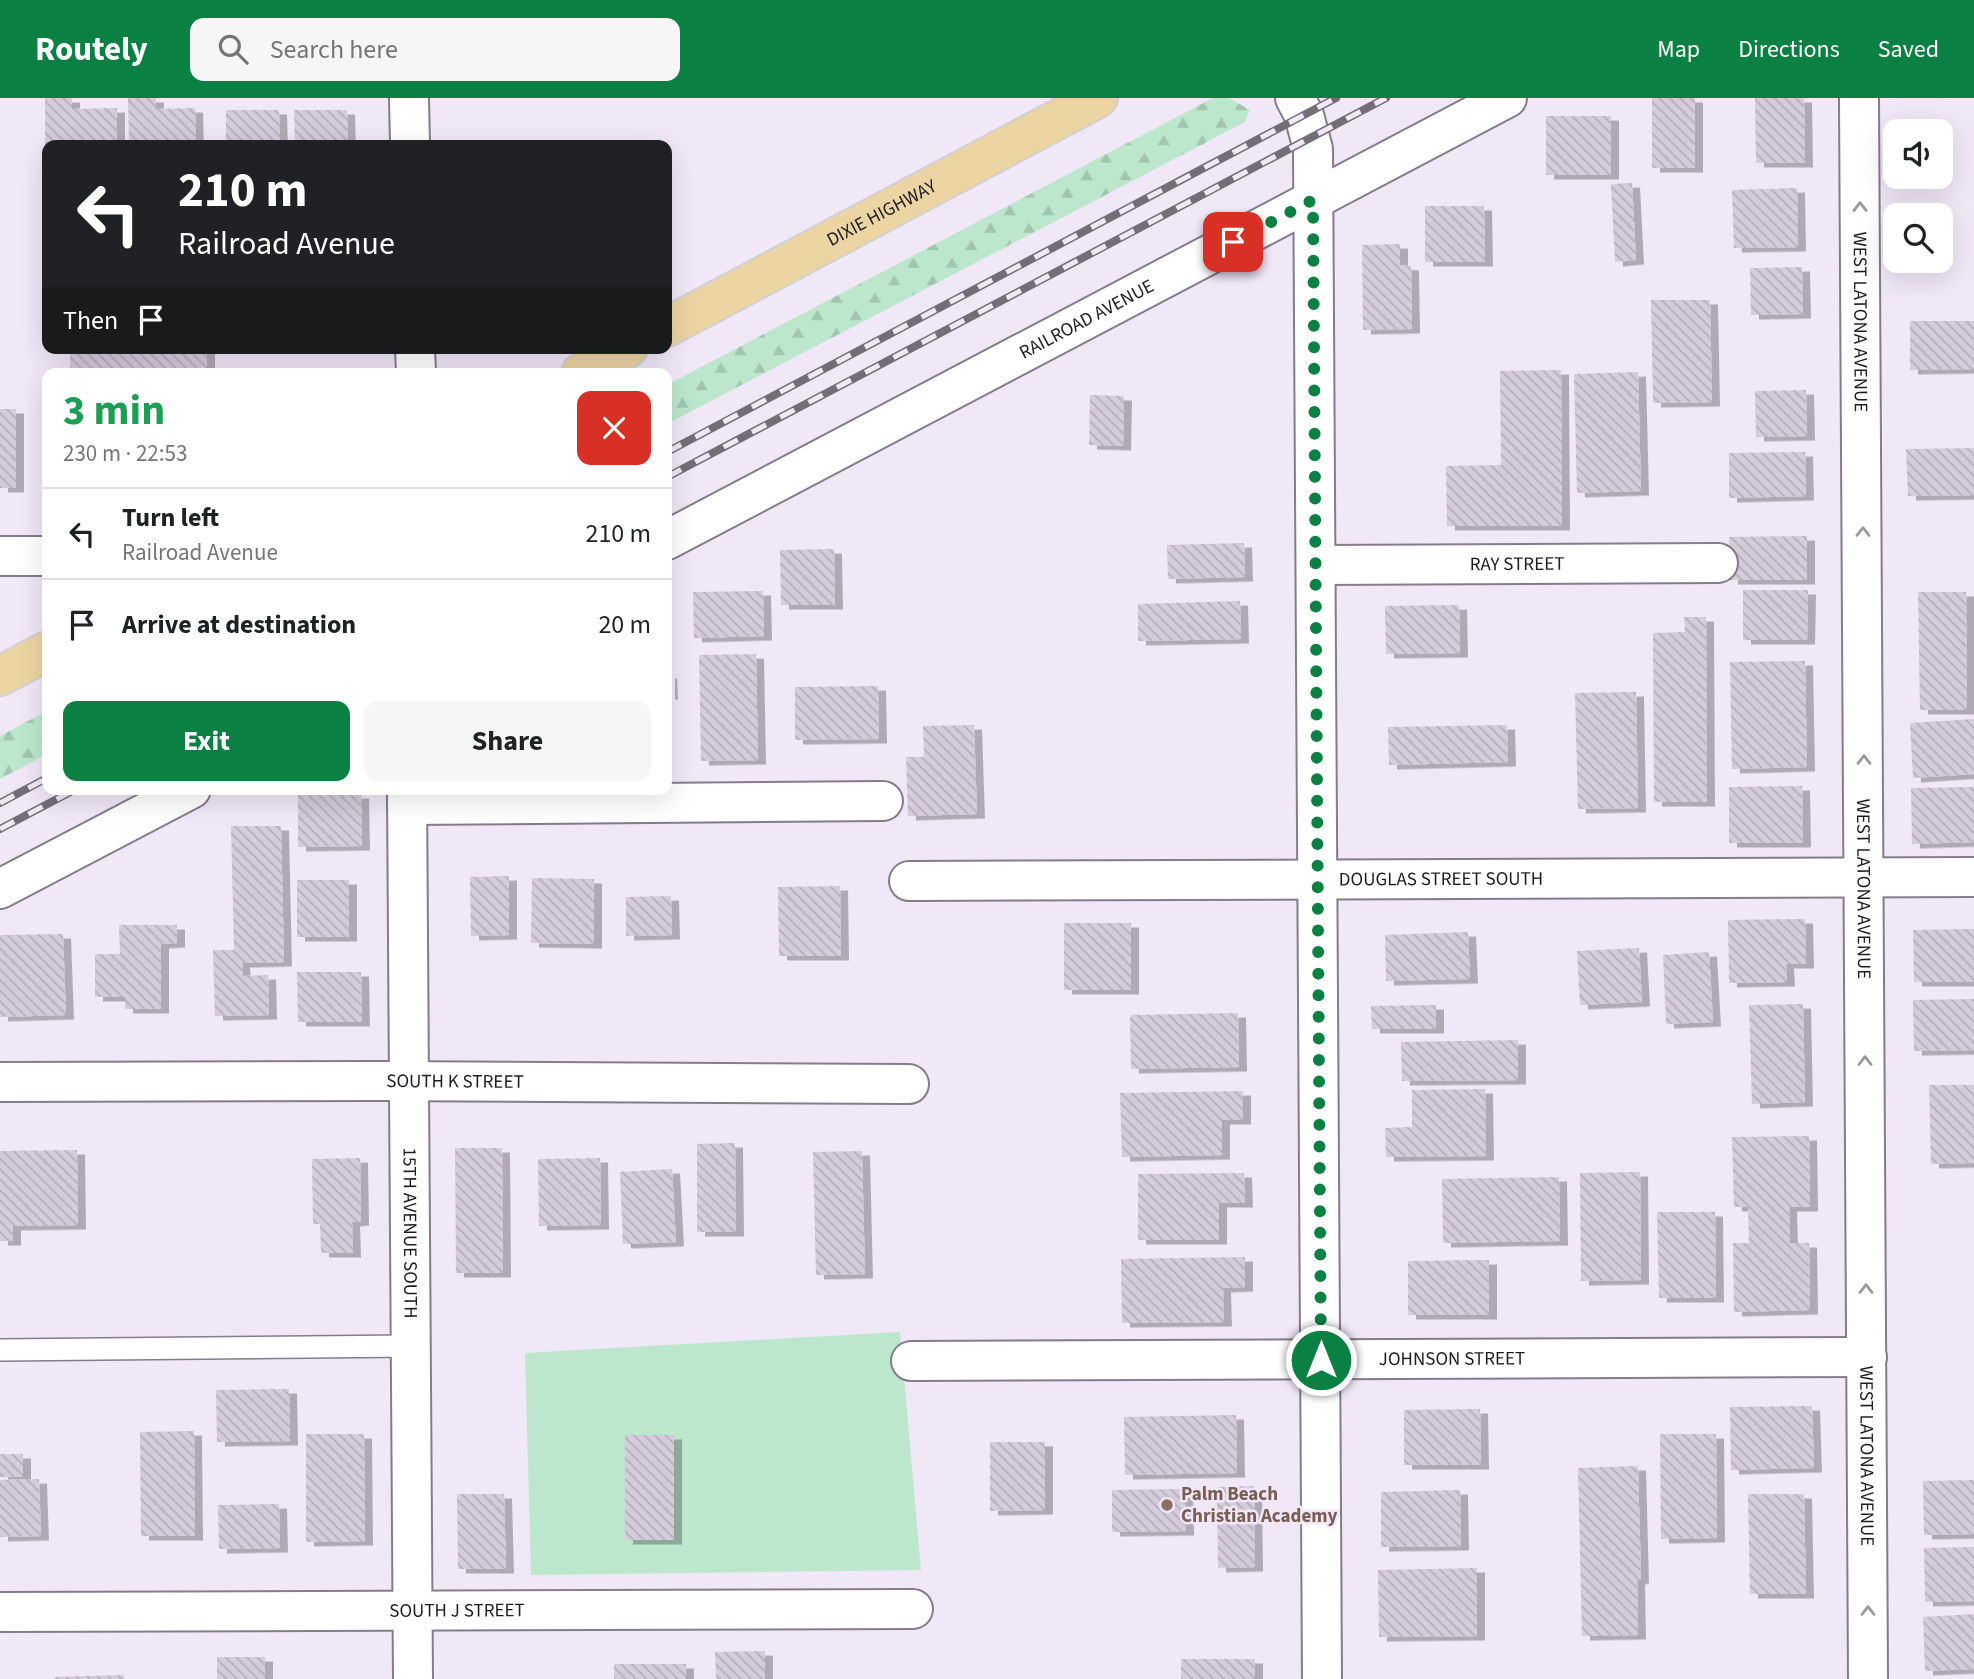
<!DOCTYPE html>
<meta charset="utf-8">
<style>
body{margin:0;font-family:"Source Sans 3",sans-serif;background:#f6f6f6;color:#202124;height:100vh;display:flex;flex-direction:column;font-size:26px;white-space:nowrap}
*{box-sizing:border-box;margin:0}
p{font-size:23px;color:#757577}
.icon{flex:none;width:38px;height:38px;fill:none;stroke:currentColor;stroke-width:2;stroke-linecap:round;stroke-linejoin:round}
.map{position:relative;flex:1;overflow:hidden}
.sheet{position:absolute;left:42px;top:270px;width:630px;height:427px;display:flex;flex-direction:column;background:#fff;border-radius:14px;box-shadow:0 7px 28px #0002}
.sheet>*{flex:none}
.top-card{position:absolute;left:42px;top:42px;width:630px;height:214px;border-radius:14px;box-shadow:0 7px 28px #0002;background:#202124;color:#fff;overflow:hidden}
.controls{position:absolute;left:1883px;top:21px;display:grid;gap:14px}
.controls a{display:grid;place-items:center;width:70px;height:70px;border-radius:14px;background:#fff;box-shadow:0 7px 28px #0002;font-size:35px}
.pin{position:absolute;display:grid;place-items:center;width:60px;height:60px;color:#fff;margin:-30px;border-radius:14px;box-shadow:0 4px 10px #0006}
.me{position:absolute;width:77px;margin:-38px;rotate:0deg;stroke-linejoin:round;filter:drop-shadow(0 0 5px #0008)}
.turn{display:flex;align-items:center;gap:24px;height:147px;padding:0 21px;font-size:32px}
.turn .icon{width:91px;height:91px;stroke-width:2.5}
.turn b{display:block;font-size:49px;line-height:60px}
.then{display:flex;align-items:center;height:66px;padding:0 21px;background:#0003;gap:14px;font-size:26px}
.round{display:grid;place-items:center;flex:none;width:74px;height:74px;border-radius:14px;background:#f6f6f6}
.summary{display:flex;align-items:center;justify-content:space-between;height:119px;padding:0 21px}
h1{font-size:42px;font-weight:700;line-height:52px;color:#1e9e55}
.cta{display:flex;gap:14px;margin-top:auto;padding:14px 21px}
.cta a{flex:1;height:80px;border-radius:14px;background:#0b8043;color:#fff;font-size:28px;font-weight:700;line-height:80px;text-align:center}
.cta a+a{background:#f6f6f6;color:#202124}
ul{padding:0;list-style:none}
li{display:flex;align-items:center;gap:21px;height:91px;padding:0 21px;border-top:2px solid #e0e0e0}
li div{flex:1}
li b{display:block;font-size:26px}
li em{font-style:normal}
header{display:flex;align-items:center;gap:42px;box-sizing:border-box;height:98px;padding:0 35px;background:#0b8043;color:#fff}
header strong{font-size:33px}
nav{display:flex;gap:38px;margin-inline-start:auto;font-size:24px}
.search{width:490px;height:63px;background:#f6f6f6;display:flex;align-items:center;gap:18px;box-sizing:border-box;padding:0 24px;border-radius:14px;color:#757577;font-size:26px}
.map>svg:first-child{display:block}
.grass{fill:#bce7cd}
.forest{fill:url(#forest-firs)}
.building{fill:url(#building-back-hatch);filter:url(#shadow)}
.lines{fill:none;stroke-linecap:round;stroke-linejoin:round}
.service-casing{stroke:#847c8a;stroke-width:24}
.minor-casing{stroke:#847c8a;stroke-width:42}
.primary-casing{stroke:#d2d1d2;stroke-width:42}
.service{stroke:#fff;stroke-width:21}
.minor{stroke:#fff;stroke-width:38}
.primary{stroke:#ecd4a3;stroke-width:38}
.rail-casing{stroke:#736d77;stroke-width:8}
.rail{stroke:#f0e7f7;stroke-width:5;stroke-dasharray:16;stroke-linecap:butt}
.oneway{stroke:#9a989b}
.route{stroke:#0b8043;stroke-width:12;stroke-dasharray:0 21.6}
.education-dot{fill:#8d6e63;stroke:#f0e7f7;stroke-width:2.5}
.labels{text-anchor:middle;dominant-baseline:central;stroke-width:5;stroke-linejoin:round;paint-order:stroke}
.street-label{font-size:19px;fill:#1e1b20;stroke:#f0e7f7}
.education-label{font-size:19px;font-weight:bold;fill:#785e54;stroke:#f0e7f7;text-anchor:start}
</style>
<header>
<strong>Routely</strong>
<div class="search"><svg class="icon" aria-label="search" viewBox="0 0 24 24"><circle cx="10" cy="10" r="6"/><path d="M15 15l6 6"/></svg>Search here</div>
<nav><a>Map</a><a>Directions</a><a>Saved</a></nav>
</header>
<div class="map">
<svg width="1974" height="1581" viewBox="0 0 1974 1581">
<defs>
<pattern id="forest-firs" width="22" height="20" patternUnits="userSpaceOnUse" patternTransform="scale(1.75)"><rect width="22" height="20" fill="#bce7cd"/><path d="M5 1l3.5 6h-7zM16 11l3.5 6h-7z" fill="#a1c6b0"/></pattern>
<pattern id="building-back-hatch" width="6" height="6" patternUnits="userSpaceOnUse" patternTransform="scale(1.75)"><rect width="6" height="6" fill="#d4cbdb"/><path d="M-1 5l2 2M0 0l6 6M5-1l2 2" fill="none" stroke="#b6aebc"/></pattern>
<filter id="shadow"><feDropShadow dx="8" dy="4.5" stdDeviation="0" flood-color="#0004"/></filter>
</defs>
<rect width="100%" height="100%" fill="#f0e7f7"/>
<!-- grass -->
<polygon class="grass" points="900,1234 921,1472 531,1477 525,1255"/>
<!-- forest -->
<g class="forest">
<polygon points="1213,0 1229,0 1250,12 1245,24 667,326 667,287"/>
<polygon points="47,613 47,656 0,681 0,638"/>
</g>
<!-- building -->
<g class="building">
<polygon points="45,0 72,0 72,11 117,10 117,47 45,47"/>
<polygon points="128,0 156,0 156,11 195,10 196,47 129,47"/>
<rect x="1652" y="0" width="43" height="70"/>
<polygon points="1755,0 1804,0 1805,65 1756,65"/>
<polygon points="226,12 279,12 280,47 226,47"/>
<polygon points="294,12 347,12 348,47 295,47"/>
<rect x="1546" y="18" width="65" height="59"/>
<polygon points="1632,85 1636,162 1615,164 1611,86"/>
<polygon points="1797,90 1798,149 1734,150 1732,92"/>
<polygon points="1425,108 1484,108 1485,164 1425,164"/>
<polygon points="1400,146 1400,167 1411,168 1412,231 1363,232 1362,147"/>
<polygon points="1802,169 1803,216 1751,217 1750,170"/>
<polygon points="1651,202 1710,202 1712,304 1653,305"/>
<polygon points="1910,223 1974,223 1974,271 1910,272"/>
<polygon points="70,250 207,250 207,272 70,273"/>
<polygon points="1561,272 1562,428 1447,428 1446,368 1501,367 1500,273"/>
<polygon points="1638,274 1641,393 1577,395 1574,276"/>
<polygon points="1806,292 1807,338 1756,339 1755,293"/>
<polygon points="1090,297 1124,298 1123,348 1089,347"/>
<rect x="0" y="311" width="16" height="79"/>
<polygon points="1974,350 1974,397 1908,398 1906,351"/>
<polygon points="1805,354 1806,398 1729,400 1729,355"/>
<polygon points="1807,438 1807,482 1730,482 1729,439"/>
<polygon points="1244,445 1245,479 1168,481 1167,447"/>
<polygon points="834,451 835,507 781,507 780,452"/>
<polygon points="1743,492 1808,492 1807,542 1743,542"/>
<polygon points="763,493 764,538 694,540 693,494"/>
<polygon points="1918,494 1966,494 1967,612 1920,612"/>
<polygon points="1240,503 1241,541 1138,543 1138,506"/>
<polygon points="1459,507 1460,555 1386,556 1385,508"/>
<polygon points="1684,519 1706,519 1707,704 1654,704 1653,535 1685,534"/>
<polygon points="756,556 758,662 701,663 699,557"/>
<polygon points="1805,563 1807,669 1732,671 1730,564"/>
<polygon points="667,576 669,576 670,597 667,597"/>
<polygon points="878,588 879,641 795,642 795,589"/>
<polygon points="1636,594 1638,710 1578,711 1575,595"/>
<polygon points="1974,621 1974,676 1913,680 1910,625"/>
<polygon points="974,627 977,716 908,718 906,659 924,659 923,628"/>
<polygon points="1507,627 1508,664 1389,667 1388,629"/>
<polygon points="1802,688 1803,745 1729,745 1729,689"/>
<polygon points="1974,689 1974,744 1912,746 1911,690"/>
<polygon points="361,696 362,748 298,749 298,697"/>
<polygon points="231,728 281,728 284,864 242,865 243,878 268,877 269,917 215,918 213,852 234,852"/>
<polygon points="509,778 509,837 471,838 470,779"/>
<polygon points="532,780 594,781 594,846 531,845"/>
<rect x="297" y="782" width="52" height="57"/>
<polygon points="840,788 841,858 779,858 778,789"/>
<polygon points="671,798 672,837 626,838 626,799"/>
<polygon points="1805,821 1806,866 1786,866 1787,884 1729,885 1728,822"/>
<rect x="1064" y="825" width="67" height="67"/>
<polygon points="119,827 177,827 177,845 161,846 161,911 125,911 125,899 95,899 95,856 120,856"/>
<polygon points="1974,831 1974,884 1914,884 1913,832"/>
<polygon points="1468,834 1470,881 1386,883 1385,837"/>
<polygon points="63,836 66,917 0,919 0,837"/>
<polygon points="1639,850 1642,904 1580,907 1577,853"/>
<polygon points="1709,854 1713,924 1666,926 1663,857"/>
<polygon points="297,874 361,874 362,924 298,924"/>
<polygon points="1974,901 1974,952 1914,953 1913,902"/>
<polygon points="1803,906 1805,1004 1752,1006 1749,907"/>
<polygon points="1436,907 1436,931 1372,931 1371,908"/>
<polygon points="1238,915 1239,969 1131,971 1130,917"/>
<polygon points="1518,942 1518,982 1402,983 1401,944"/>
<polygon points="1929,987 1974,987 1974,1065 1931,1066"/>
<polygon points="1485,991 1486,1058 1386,1059 1385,1030 1412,1029 1412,992"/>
<polygon points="1243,993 1243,1022 1222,1022 1222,1057 1122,1059 1120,995"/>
<polygon points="1809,1038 1810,1109 1789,1109 1790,1145 1809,1145 1810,1212 1734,1214 1733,1145 1749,1145 1748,1109 1734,1109 1732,1039"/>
<polygon points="735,1045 736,1134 697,1134 697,1046"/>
<polygon points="455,1050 502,1050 503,1175 456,1175"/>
<polygon points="77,1052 78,1127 13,1128 13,1143 0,1143 0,1053"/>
<polygon points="862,1053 865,1176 816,1177 813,1054"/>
<polygon points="360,1060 361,1123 352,1124 353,1155 321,1155 320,1126 313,1126 312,1061"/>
<polygon points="600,1060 601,1127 539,1128 538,1061"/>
<polygon points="672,1071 676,1144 623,1146 620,1074"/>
<polygon points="1640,1074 1641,1182 1581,1183 1580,1075"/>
<polygon points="1244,1075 1245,1105 1219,1105 1219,1142 1138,1142 1138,1076"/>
<polygon points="1559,1079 1560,1143 1443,1145 1442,1081"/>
<polygon points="1657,1114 1715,1114 1716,1200 1659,1200"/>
<polygon points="1245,1159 1245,1189 1223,1190 1224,1224 1122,1225 1121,1161"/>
<polygon points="1489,1162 1489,1217 1408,1217 1408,1163"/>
<polygon points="289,1291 290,1343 217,1344 216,1292"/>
<polygon points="1812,1308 1814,1370 1731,1372 1730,1309"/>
<polygon points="1480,1311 1481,1367 1404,1367 1404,1312"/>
<polygon points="1236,1317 1237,1375 1125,1377 1124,1319"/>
<polygon points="194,1333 195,1438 141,1438 140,1334"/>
<polygon points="306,1336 364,1336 365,1443 306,1444"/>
<polygon points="1660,1336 1716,1336 1717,1440 1661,1441"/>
<rect x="625" y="1337" width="49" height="105"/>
<polygon points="990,1344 1045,1344 1045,1412 990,1413"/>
<rect x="0" y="1356" width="23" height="23"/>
<polygon points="1638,1368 1641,1481 1637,1482 1638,1537 1582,1538 1578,1370"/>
<polygon points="39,1381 41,1438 0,1439 0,1382"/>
<polygon points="1974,1382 1974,1436 1924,1437 1923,1383"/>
<polygon points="1254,1388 1255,1469 1218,1470 1217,1389"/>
<polygon points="1185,1391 1186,1433 1112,1434 1112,1392"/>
<polygon points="1460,1392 1461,1448 1381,1449 1381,1394"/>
<polygon points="457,1396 504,1396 506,1471 458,1471"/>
<polygon points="1748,1396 1804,1396 1806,1496 1750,1496"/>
<polygon points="279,1406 280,1450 219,1451 218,1407"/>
<polygon points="1974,1449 1974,1503 1925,1504 1924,1450"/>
<polygon points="1477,1470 1477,1538 1379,1539 1378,1472"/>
<polygon points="1974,1516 1974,1571 1925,1573 1923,1519"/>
<polygon points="765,1553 765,1581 716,1581 715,1554"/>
<rect x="217" y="1559" width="48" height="22"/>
<rect x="1181" y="1561" width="74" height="20"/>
<rect x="614" y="1566" width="72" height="15"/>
<polygon points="124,1577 124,1581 55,1581 55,1579"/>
</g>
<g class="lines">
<!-- service casing -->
<g class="service-casing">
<polyline id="service" points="0,1252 411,1248"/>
</g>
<!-- minor casing -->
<g class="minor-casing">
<g id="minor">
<polyline points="409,0 410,47"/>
<polyline points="1295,0 1304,17 1313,51 1322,1581"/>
<path id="s1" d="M1859 0 1868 1581"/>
<polyline points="415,250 416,275"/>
<path id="s2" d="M667 442 1507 0"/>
<polyline points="0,458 47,458"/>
<path id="s3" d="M1317 467 1718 465"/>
<path id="s4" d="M407 691 413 1581"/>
<polyline points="407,707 883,703"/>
<path id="s5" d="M909 783 1974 779"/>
<polyline points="0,791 191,691"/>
<path id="s6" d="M0 984 380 983 909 986"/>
<path id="s7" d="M911 1263 1867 1259"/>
<path id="s8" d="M0 1514 913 1511"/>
</g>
</g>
<!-- primary casing -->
<g class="primary-casing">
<g id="primary">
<path id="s9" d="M667 229 1098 0"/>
<polyline points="581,275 628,250"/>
<polyline points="0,578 47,553"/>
</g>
</g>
<!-- service -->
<use href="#service" class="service"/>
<!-- minor -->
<use href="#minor" class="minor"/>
<!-- primary -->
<use href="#primary" class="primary"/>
<!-- rail casing -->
<g class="rail-casing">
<g id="rail">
<polyline points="667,354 1336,0"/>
<polyline points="667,379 1386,0"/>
<polyline points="0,705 47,680"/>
<polyline points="0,731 76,691"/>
</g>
</g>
<!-- rail -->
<use href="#rail" class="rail"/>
</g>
<!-- one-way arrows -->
<defs><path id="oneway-chevron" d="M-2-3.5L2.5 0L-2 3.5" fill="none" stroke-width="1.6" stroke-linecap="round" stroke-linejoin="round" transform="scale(1.75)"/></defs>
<g class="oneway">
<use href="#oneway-chevron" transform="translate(1860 109) rotate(-91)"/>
<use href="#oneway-chevron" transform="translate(1863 434) rotate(-90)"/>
<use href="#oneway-chevron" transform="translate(1864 662) rotate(-90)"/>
<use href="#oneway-chevron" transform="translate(1865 963) rotate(-90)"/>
<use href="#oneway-chevron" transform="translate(1866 1191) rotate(-90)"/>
<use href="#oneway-chevron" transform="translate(1868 1513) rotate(-90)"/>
</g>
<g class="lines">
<!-- route -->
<polyline class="route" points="1233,144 1313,102 1321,1262"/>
</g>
<!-- markers -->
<circle class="education-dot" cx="1167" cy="1407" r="7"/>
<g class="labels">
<!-- street labels -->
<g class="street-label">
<text stroke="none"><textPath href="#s9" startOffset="243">DIXIE HIGHWAY</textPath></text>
<text stroke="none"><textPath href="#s2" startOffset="474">RAILROAD AVENUE</textPath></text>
<text stroke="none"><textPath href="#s1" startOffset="224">WEST LATONA AVENUE</textPath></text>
<text stroke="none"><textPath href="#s3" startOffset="200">RAY STREET</textPath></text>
<text stroke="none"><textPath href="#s5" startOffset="532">DOUGLAS STREET SOUTH</textPath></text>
<text stroke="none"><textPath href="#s1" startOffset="791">WEST LATONA AVENUE</textPath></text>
<text stroke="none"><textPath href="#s6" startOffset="455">SOUTH K STREET</textPath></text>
<text stroke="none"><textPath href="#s4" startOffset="444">15TH AVENUE SOUTH</textPath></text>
<text stroke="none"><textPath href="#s7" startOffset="541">JOHNSON STREET</textPath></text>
<text stroke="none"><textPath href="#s1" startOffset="1358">WEST LATONA AVENUE</textPath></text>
<text stroke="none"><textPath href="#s8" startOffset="457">SOUTH J STREET</textPath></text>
</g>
<!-- education labels -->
<g class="education-label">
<text x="1181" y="1396">Palm Beach<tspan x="1181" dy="22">Christian Academy</tspan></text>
</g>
</g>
</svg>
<div class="controls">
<a><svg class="icon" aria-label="sound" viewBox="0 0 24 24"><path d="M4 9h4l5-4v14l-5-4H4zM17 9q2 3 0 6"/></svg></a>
<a><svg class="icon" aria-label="search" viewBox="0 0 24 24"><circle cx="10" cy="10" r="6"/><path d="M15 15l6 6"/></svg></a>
</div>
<div class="pin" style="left:1233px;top:144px;background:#d93025"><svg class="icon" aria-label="arrive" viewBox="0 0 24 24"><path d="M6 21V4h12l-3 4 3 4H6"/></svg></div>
<svg class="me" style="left:1321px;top:1262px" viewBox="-20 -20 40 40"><circle r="17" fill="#0b8043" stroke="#fff" stroke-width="3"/><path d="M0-11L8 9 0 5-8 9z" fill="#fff"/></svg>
<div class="top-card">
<div class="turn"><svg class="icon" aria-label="left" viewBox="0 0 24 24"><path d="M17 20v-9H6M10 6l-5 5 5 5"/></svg><div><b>210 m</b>Railroad Avenue</div></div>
<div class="then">Then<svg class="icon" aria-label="arrive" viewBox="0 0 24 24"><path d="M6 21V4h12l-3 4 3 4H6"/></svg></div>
</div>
<section class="sheet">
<div class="summary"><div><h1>3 min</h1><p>230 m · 22:53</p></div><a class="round" style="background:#d93025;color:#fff"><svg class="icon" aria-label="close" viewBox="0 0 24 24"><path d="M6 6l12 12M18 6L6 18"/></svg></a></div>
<ul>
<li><svg class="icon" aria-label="left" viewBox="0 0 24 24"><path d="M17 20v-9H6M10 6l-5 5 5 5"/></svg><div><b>Turn left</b><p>Railroad Avenue</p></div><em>210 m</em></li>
<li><svg class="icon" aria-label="arrive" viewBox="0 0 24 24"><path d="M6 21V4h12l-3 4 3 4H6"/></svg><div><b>Arrive at destination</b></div><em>20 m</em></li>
</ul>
<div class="cta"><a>Exit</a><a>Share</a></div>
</section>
</div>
